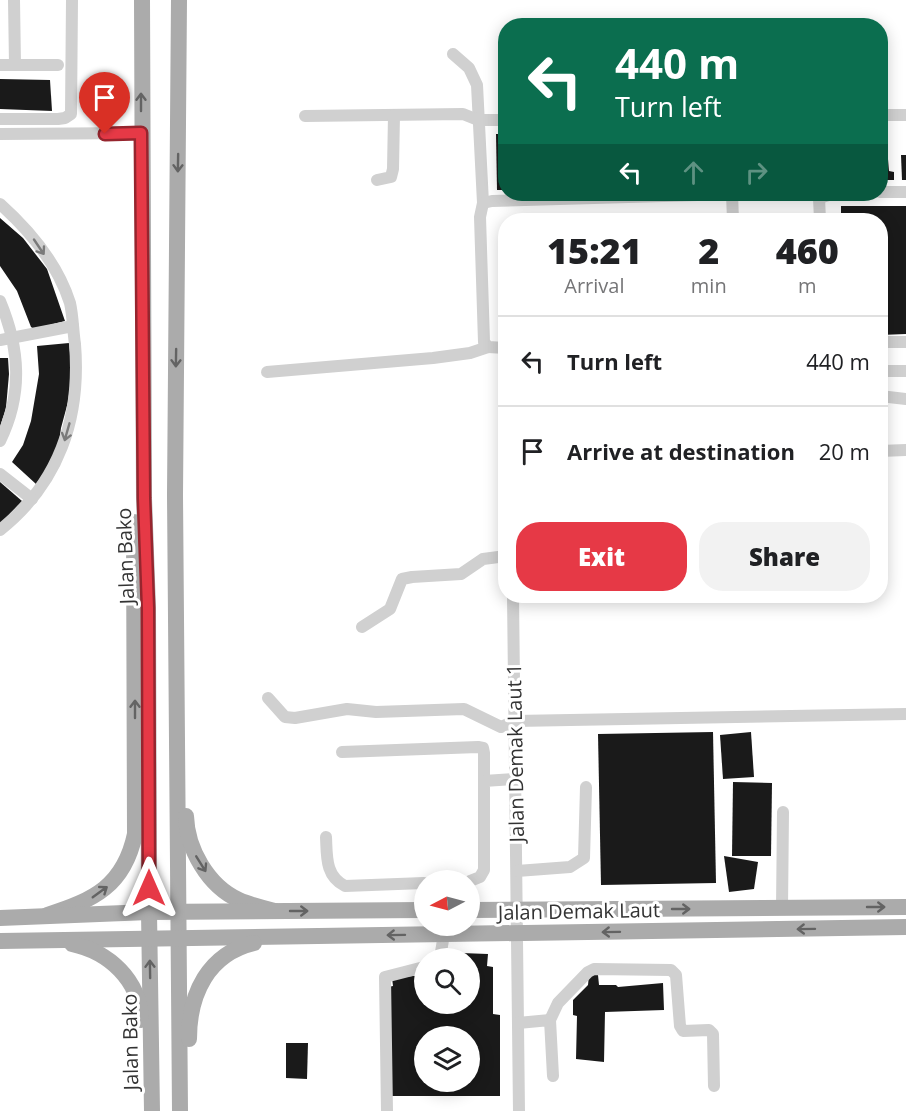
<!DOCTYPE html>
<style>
body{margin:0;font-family:"Open Sans",sans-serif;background:#f2f2f2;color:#202124;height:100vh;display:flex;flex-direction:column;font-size:22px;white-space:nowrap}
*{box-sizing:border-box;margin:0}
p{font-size:20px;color:#757577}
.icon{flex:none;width:33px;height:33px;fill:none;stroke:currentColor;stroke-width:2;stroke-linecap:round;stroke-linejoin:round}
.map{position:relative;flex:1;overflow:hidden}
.side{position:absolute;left:498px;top:213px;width:390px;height:390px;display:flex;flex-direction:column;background:#fff;border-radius:24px;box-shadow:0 3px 15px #0003}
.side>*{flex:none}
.hud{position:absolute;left:498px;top:18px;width:390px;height:183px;border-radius:24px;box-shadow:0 3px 15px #0003;background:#0b6e4f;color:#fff;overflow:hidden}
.needle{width:39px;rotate:264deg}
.fabs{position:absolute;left:414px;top:870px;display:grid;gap:12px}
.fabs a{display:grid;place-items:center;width:66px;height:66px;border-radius:50%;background:#fff;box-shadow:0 3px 15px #0003;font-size:30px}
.pin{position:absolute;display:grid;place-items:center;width:51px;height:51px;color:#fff;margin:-62px -26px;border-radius:50% 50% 50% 0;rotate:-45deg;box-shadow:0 0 6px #0007}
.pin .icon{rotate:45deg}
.me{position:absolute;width:66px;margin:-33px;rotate:0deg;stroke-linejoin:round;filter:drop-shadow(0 0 4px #0008)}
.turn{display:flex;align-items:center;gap:21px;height:126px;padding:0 18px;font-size:27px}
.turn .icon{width:78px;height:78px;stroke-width:2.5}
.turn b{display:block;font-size:42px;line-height:51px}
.lanes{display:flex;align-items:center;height:57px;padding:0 18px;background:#0003;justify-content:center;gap:30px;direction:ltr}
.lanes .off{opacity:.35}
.eta{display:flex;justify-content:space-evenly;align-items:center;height:102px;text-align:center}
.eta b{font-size:36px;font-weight:800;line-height:42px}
.action{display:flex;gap:12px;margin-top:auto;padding:12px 18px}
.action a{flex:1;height:69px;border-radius:24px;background:#e63946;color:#fff;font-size:24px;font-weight:800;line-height:69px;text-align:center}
.action a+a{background:#f2f2f2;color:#202124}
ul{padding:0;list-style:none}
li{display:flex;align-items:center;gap:18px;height:90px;padding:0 18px;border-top:2px solid #e0e0e0}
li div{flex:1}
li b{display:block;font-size:22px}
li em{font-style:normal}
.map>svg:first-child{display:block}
.building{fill:#1a1a1a;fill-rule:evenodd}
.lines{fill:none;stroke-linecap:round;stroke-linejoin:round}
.minor{stroke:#d0d0d0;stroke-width:12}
.major{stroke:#ababab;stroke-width:16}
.oneway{stroke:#636363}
.oneway2{stroke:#7a7a7a}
.route-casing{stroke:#96252e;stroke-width:15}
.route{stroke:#e63946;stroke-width:10}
.labels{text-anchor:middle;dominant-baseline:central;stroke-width:6;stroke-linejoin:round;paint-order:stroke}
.street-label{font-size:20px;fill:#333;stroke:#fff}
</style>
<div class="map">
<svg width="906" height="1111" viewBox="0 0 906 1111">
<rect width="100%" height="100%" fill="#fff"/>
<!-- building -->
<g class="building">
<polygon points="0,79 50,80 52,111 0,109"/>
<polygon points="496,134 506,134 506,190 497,190"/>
<polygon points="880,147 887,147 889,171 894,172 894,180 880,180"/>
<polygon points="901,155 906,155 906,180 902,180"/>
<polygon points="841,206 906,206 906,334 880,335 880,220 841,220"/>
<rect x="683" y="213" width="37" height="7"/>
<polygon points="0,218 23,238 47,269 65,321 34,329 31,327 17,291 0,266"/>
<polygon points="69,343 72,371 68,402 61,428 57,457 36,484 12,462 23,445 31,421 39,374 37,346"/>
<polygon points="0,358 8,358 9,374 6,408 0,427"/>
<polygon points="0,482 22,501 0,524"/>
<polygon points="713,732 716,883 601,885 598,734"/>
<polygon points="751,732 754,777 723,779 720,735"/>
<polygon points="733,782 772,783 771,856 732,856"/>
<polygon points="724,856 758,862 754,889 729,892"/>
<path d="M461 953 488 954 487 966 493 967V1014L500 1015V1096H389L388 987 393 986 392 978 424 975V1004H470V958H461ZM424 1036H470V1082H424Z"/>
<polygon points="589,975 598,975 599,985 616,985 618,987 663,983 664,1010 605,1012 604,1062 576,1059 577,1016 573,1015 573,1000 588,985"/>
<polygon points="286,1043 308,1043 307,1079 286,1078"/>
</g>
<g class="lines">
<!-- minor -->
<g class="minor">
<polyline points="14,0 15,65"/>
<polyline points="453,54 469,68 477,85 483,203 480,217 484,342 488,347 506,348"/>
<polyline points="0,65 58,65"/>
<polyline points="880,115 906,115"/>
<polyline points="305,116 463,114 478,120 506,120"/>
<polyline points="0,119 58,119 65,118 71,114 72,0"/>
<polyline points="0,134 141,133"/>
<polyline points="377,180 391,177 393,169 394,115"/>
<polyline points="880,192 906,192"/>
<polyline points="732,194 767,194"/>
<polyline points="813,194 819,198 820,220"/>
<polyline points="819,198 832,194"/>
<polyline points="483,203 492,201 732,194 733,220"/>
<path d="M0 204C29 230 58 265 70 303 73 316 73 331 75 344 81 418 59 483 0 530"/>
<path d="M0 301C20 349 23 394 0 441"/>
<polyline points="0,340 73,326"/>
<polyline points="880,342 906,342"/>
<polyline points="880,371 906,371"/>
<polyline points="267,372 433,358 470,353 488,347"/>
<polyline points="880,396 906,399"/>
<polyline points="880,451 906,450"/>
<polyline points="0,474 32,499"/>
<polyline points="513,596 519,1111"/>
<polyline points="362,627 390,609 402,579 412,577 461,574 483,559 506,556"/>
<polyline points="268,698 285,717 295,718 347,709 376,712 464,709 501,727 515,721 906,714"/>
<polyline points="342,752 478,747 483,748 484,753 484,781"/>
<path d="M326 837C327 856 325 876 345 886L424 883"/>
<polyline points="517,871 570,867 584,858 586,787"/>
<polyline points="470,881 480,877 484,870 484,781 515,779"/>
<polyline points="782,908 783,812"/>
<polyline points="440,958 444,934"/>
<polyline points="550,1020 558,1003 588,972 594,969 671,970 676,975 680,1026 683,1031 709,1030 713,1034 714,1086"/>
<polyline points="518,1023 550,1020 553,1076"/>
<polyline points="387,1111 385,977 424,967"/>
</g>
<!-- major -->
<g class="major">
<polyline points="142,0 144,498 148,608 149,912 152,1111"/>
<polyline points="179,0 175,495 180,1111"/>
<path d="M186 816C187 849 208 886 239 900 250 905 263 908 275 911"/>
<polyline points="470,910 906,907"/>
<path d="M47 915C94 900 124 886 135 834L134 522"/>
<polyline points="0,918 149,912 424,910"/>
<polyline points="0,941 906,927"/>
<path d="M72 944C109 952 140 980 141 1020"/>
<path d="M189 1039C189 994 208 954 254 943"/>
</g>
</g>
<!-- one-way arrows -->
<defs><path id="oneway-shaft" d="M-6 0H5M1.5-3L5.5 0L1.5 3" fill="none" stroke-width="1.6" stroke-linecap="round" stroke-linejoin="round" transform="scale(1.5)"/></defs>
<g class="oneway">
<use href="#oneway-shaft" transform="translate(141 102) rotate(-90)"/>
<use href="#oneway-shaft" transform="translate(178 163) rotate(91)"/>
<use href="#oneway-shaft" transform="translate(176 358) rotate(91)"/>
<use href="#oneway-shaft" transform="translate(135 709) rotate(-90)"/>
<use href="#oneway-shaft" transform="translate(201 864) rotate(58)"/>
<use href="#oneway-shaft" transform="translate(100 892) rotate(-36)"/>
<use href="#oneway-shaft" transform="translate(876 907)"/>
<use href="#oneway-shaft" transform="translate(681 909)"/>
<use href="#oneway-shaft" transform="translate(299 911)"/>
<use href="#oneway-shaft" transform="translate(806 929) rotate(179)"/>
<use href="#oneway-shaft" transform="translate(611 932) rotate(179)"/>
<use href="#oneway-shaft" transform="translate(396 935) rotate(179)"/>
<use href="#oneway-shaft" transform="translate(150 969) rotate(-91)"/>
</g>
<g class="oneway2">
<use href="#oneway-shaft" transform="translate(39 247) rotate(56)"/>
<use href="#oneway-shaft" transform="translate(67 432) rotate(106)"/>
</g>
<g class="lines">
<!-- route casing -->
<g class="route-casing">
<polyline id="route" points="105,134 141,133 144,498 148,608 149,888"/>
</g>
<!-- route -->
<use href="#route" class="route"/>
</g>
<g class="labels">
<!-- street labels -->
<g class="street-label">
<text transform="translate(125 556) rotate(-92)">Jalan Bako</text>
<text transform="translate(515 753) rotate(-91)">Jalan Demak Laut 1</text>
<text transform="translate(579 911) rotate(-1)">Jalan Demak Laut</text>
<text transform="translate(130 1042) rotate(-91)">Jalan Bako</text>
</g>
</g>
</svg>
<div class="fabs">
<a><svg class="needle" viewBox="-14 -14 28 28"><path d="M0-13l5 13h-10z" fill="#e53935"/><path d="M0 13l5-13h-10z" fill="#757577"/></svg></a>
<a><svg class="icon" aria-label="search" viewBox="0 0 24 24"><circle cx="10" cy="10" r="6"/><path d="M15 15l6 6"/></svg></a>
<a><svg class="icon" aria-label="layers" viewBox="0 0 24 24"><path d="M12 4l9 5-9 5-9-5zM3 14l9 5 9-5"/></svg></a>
</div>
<div class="pin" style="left:105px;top:134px;background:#d93025"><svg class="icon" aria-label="arrive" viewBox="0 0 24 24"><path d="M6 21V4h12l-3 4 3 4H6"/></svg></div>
<svg class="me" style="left:149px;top:888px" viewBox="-20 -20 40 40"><path d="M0-17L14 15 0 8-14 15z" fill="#e63946" stroke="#fff" stroke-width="4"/></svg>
<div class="hud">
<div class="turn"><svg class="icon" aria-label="left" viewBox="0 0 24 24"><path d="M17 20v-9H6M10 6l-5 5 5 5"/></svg><div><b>440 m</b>Turn left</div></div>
<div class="lanes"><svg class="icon" aria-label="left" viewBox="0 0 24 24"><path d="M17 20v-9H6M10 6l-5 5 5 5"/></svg><svg class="icon off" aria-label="ahead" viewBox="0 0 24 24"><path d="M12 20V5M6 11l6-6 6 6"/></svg><svg class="icon off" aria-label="right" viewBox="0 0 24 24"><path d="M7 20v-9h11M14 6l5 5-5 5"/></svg></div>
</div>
<section class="side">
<div class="eta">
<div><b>15:21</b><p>Arrival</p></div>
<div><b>2</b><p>min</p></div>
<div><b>460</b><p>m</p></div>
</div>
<ul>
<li><svg class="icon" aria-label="left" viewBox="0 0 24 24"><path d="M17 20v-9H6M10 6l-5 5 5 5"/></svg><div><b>Turn left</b></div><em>440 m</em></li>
<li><svg class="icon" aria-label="arrive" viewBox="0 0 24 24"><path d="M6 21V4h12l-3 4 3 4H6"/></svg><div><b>Arrive at destination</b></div><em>20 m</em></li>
</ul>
<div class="action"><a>Exit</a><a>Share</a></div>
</section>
</div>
